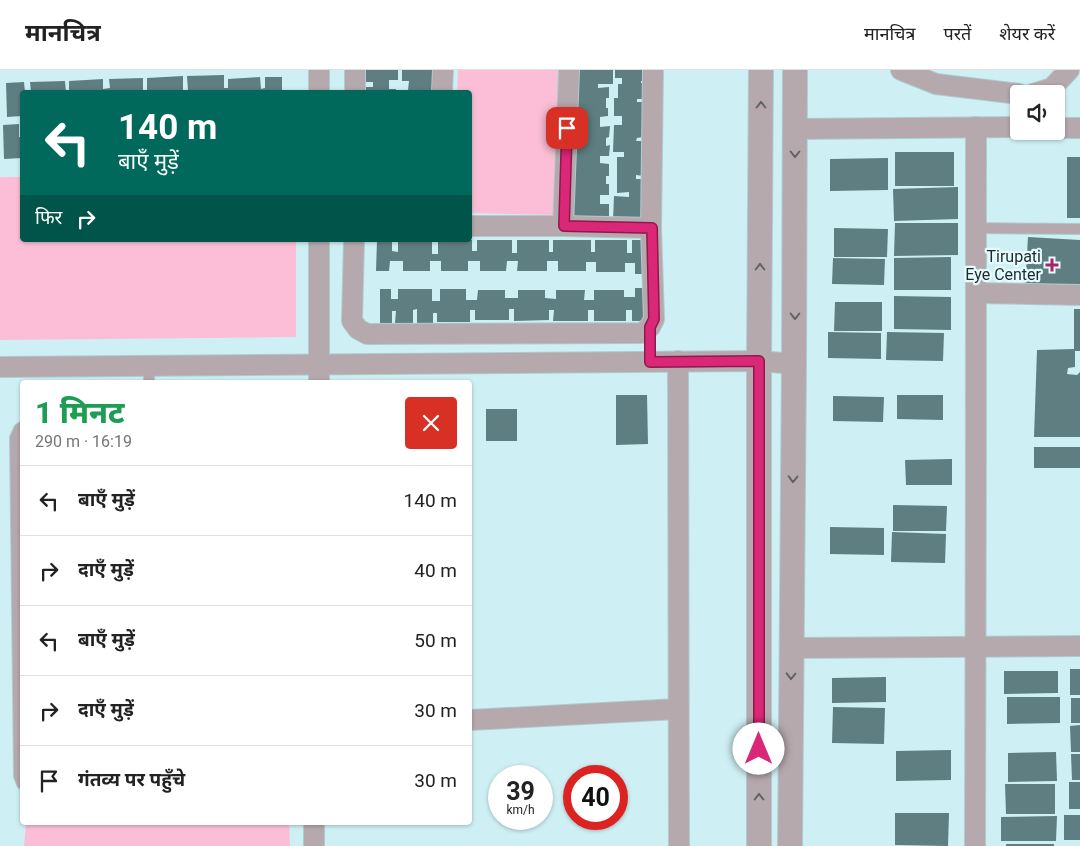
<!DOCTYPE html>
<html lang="hi">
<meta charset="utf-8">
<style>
body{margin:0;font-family:Roboto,"Noto Sans Devanagari",sans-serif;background:#f6f6f6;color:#222;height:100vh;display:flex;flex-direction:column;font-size:19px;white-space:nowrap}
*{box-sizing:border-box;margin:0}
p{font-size:16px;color:#767676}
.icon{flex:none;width:28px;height:28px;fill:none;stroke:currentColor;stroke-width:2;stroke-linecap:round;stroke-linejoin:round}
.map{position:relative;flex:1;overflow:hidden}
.panel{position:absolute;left:20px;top:310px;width:452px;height:445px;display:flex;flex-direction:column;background:#fff;border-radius:5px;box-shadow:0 1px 4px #0004}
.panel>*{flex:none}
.top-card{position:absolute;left:20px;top:20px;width:452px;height:152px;border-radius:5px;box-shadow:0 1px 4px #0004;background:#00695c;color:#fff;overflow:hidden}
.tools{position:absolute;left:1010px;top:15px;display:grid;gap:10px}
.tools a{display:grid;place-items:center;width:55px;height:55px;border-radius:5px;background:#fff;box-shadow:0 1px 4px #0004;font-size:25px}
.speed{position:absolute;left:488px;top:695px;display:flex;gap:10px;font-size:25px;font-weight:700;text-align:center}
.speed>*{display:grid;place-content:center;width:65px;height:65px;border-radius:50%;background:#fff;box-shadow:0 1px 4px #0004;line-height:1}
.speed small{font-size:12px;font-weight:400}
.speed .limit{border:8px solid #d22;background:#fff;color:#111}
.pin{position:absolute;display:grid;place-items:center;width:42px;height:42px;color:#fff;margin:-21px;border-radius:10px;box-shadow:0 2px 8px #0006}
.me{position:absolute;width:55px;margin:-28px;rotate:0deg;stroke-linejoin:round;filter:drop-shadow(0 0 4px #0008)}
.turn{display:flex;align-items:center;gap:18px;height:105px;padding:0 15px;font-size:22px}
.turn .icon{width:65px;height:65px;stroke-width:2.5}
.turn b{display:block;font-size:35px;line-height:42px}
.then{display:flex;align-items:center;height:48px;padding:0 15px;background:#0003;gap:10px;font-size:19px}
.round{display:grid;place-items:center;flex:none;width:52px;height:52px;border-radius:5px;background:#f6f6f6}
.head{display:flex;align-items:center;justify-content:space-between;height:85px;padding:0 15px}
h1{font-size:30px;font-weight:800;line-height:38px;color:#1e9e55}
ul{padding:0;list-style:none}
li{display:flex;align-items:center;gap:15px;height:70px;padding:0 15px;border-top:1px solid #e0e0e0}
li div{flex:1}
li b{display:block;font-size:19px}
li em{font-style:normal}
header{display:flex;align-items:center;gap:30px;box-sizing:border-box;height:70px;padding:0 25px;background:#fff;border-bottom:1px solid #e0e0e0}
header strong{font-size:24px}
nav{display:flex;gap:28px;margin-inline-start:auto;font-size:18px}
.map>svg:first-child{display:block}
.green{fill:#fcbed6}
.building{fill:#5f7e82}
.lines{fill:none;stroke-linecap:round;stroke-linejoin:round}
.service-casing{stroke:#aeccd0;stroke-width:12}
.minor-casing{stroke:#aeccd0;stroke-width:22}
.tertiary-casing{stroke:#aeccd0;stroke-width:26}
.service{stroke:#b6a9ae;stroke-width:10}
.minor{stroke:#b6a9ae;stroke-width:20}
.tertiary{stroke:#b6a9ae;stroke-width:24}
.oneway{stroke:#626366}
.route-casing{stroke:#8e194d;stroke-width:12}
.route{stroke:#db2777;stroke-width:9}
.poi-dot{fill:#aa236b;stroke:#e6fbfd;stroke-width:2}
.labels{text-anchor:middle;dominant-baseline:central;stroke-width:4.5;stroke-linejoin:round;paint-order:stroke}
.poi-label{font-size:16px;fill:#1d2a2b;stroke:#e6fbfd;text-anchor:end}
</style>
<header>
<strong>मानचित्र</strong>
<nav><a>मानचित्र</a><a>परतें</a><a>शेयर करें</a></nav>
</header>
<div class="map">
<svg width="1080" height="776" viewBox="0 0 1080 776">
<rect width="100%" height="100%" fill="#cef0f4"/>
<!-- green -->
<g class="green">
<polygon points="458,0 559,0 556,145 470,143 470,22 457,22"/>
<polygon points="0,107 22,107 22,170 296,170 296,267 0,270"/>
<polygon points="26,753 289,753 290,776 24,776"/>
</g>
<!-- building -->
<g class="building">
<polygon points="363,0 398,0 398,10 389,10 389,19 396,19 396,22 363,22 363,17 373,17 373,12 363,12"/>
<polygon points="402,0 438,0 438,22 402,22 402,20 408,20 409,11 402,11"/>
<polygon points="573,0 613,0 613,14 598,14 598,18 609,17 609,28 606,28 606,38 608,38 608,46 600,47 600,57 610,56 609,67 606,68 606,76 610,75 609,86 600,86 600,93 609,94 609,106 606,106 606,114 609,114 609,125 600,125 600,134 609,134 609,147 572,147"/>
<polygon points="615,0 652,0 651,11 641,11 641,13 647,13 644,29 637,29 637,32 644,32 643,67 637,68 636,71 643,71 644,106 636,105 636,109 645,109 650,151 613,151 614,126 629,127 629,122 617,123 617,87 624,87 624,82 613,82 614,55 622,55 622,46 614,46 614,28 618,28 618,14 622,14 622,8 615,8"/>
<polygon points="224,5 224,18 228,18 228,9 260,7 261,19 265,18 265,7 282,7 282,22 143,22 143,21 147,21 147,8 183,6 183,21 188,21 187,6"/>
<polygon points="143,8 143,22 69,22 69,11 103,9 103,19 110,18 109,9"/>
<polygon points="65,11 66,22 31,22 30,12"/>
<polygon points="24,12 25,22 22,22 22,31 21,31 22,46 7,47 6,13"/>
<polygon points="19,54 19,67 22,67 22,88 4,89 3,55"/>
<rect x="895" y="82" width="59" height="34"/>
<rect x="1067" y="87" width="13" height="61"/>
<polygon points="888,88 888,120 830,121 830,89"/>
<polygon points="958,117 958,149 894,151 893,119"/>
<polygon points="895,153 958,153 958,185 894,186"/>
<polygon points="834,158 888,159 887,187 834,187"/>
<polygon points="1028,167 1080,170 1080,221 1025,218"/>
<polygon points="377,170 392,170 392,181 398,182 398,170 432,170 432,184 438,184 438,170 472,170 472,181 477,181 477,170 512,170 512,183 517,183 517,170 549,170 549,182 553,182 553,170 591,170 591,182 595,182 595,170 627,170 627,183 632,183 632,170 647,170 647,204 635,204 635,193 625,193 625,202 596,202 596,192 586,192 586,201 558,201 558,191 547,191 547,201 517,201 518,191 507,191 506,201 480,201 480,191 468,191 468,201 441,201 441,191 430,191 430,201 403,201 403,191 390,191 389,201 376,201"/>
<polygon points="951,187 951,220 894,220 894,188"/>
<polygon points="833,188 885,189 884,215 832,214"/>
<polygon points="635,218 648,218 647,251 632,251 632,240 626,240 626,251 594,251 594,240 588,240 588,251 553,251 554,240 549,240 549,250 514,251 514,239 509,239 509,250 475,250 475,240 470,240 470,252 437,252 437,243 433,243 433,256 417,256 417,239 413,240 413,253 395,253 396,241 392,241 392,253 380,253 380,219 391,219 391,229 398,229 398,219 432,219 432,231 440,231 440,219 466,219 466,230 477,230 478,220 505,220 505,228 518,228 518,220 545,220 545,228 556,229 556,220 585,220 584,230 594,230 594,220 624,220 624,227 635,227"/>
<polygon points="894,226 951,227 951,260 894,259"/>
<polygon points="835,232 882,232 882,261 834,261"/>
<polygon points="1074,239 1080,239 1080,281 1075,281 1075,297 1068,298 1067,304 1077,305 1080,302 1080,367 1034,367 1037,280 1074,279"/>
<polygon points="828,262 881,263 881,289 828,288"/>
<polygon points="887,262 944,263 943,291 886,290"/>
<polygon points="616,325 647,325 648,374 616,375"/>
<polygon points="897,325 943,325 943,350 897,349"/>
<polygon points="833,326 884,327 883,352 833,351"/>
<rect x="486" y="339" width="31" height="32"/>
<rect x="1034" y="377" width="46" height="21"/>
<polygon points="952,389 952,415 906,415 905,390"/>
<polygon points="893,435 947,436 946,461 893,461"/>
<polygon points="830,457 884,458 884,485 830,484"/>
<polygon points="892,462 946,464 945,493 891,492"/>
<rect x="1070" y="599" width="10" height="26"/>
<polygon points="1004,601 1058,601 1058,623 1004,624"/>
<polygon points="886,607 886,632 832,633 832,608"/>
<polygon points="1007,627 1060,627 1060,653 1007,654"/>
<rect x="1071" y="628" width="9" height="25"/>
<polygon points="833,637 885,638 884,674 832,673"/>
<polygon points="1080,655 1080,682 1071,682 1070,656"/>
<polygon points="951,680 951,710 896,711 896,681"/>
<polygon points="1056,682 1057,711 1008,712 1008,683"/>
<polygon points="1071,684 1080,684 1080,710 1072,710"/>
<rect x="1069" y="712" width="11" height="27"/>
<polygon points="1005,714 1055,714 1055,744 1006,744"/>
<polygon points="895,743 949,743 948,776 895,775"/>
<rect x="1064" y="745" width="16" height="25"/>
<polygon points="1057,746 1056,771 1001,771 1001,747"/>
<rect x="1006" y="774" width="48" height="2"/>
</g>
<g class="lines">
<!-- service casing -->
<g class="service-casing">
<g id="service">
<polyline points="976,158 1080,159"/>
<polyline points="149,295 149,312"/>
<polyline points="22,357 19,359 15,368 19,706 22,714"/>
</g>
</g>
<!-- minor casing -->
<g class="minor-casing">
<g id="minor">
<polyline points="319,0 319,22"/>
<polyline points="901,0 936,14 1019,24"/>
<polyline points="355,22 355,0"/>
<polyline points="442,22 443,0"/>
<polyline points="1033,24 1052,18 1069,0"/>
<polyline points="1056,58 1080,58"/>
<polyline points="795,59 1019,57"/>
<polyline points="470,156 563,156 651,158"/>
<polyline points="563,156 569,0"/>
<polyline points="354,170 352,251 358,259 367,264 642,263 650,257 654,249 651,158 653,0"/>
<polyline points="977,223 1080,225"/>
<polyline points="678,291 679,776"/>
<polyline points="0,297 759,291 794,294"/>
<polyline points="319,312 319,170"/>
<polyline points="792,578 1080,576"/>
<polyline points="470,650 678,639"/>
<polyline points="314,776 314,752"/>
<path d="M975 776C975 536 977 297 976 57"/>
</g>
</g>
<!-- tertiary casing -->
<g class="tertiary-casing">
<g id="tertiary">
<polyline points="759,776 759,291 761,0"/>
<polyline points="790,776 794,294 795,0"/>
</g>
</g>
<!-- service -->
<use href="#service" class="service"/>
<!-- minor -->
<use href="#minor" class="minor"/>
<!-- tertiary -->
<use href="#tertiary" class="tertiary"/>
</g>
<!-- one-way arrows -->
<defs><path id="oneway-chevron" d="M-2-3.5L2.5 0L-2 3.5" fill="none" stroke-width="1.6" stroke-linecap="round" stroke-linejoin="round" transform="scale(1.25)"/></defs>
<g class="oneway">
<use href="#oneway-chevron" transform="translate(761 35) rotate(-90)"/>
<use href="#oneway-chevron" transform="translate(795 84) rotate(90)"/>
<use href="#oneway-chevron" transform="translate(760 197) rotate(-90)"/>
<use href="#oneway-chevron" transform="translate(795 246) rotate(90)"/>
<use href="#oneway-chevron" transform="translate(793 409) rotate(91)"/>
<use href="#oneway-chevron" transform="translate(791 606) rotate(91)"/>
<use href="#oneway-chevron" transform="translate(759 727) rotate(-90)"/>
</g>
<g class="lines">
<!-- route casing -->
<g class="route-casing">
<polyline id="route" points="567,58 564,156 652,158 654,249 650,257 650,292 759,291 759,679"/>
</g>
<!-- route -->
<use href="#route" class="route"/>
</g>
<!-- markers -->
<path class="poi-dot" d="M1049.5 187.5h5v5h5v5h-5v5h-5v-5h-5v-5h5z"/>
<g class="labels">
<!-- poi labels -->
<g class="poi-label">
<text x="1041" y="186">Tirupati<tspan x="1041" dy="18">Eye Center</tspan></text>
</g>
</g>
</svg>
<div class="tools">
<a><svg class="icon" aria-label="sound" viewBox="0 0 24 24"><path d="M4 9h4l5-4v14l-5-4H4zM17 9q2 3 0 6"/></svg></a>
</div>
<div class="speed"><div>39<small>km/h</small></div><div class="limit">40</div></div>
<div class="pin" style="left:567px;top:58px;background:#d93025"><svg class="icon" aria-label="arrive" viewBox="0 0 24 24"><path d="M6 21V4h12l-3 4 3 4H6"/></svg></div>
<svg class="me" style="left:759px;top:679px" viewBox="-20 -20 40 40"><circle r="19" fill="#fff"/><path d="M0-13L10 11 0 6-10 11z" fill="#db2777"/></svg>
<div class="top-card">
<div class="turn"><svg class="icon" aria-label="left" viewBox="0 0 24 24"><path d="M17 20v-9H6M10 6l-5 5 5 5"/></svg><div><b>140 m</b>बाएँ मुड़ें</div></div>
<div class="then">फिर<svg class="icon" aria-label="right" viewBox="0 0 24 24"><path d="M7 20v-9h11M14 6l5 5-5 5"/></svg></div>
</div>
<section class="panel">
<div class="head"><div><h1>1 मिनट</h1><p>290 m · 16:19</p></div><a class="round" style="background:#d93025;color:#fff"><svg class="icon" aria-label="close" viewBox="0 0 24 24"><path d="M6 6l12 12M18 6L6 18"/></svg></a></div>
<ul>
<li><svg class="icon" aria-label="left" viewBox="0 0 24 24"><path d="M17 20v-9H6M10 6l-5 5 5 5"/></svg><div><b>बाएँ मुड़ें</b></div><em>140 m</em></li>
<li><svg class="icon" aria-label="right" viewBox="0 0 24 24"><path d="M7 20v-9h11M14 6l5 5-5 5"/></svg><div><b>दाएँ मुड़ें</b></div><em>40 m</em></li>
<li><svg class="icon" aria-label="left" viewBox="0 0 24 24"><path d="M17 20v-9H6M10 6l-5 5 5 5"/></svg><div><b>बाएँ मुड़ें</b></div><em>50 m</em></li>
<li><svg class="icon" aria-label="right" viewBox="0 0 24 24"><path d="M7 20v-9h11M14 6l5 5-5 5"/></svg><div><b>दाएँ मुड़ें</b></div><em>30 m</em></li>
<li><svg class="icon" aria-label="arrive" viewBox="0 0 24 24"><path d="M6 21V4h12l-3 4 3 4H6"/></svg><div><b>गंतव्य पर पहुँचे</b></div><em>30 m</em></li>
</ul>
</section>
</div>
